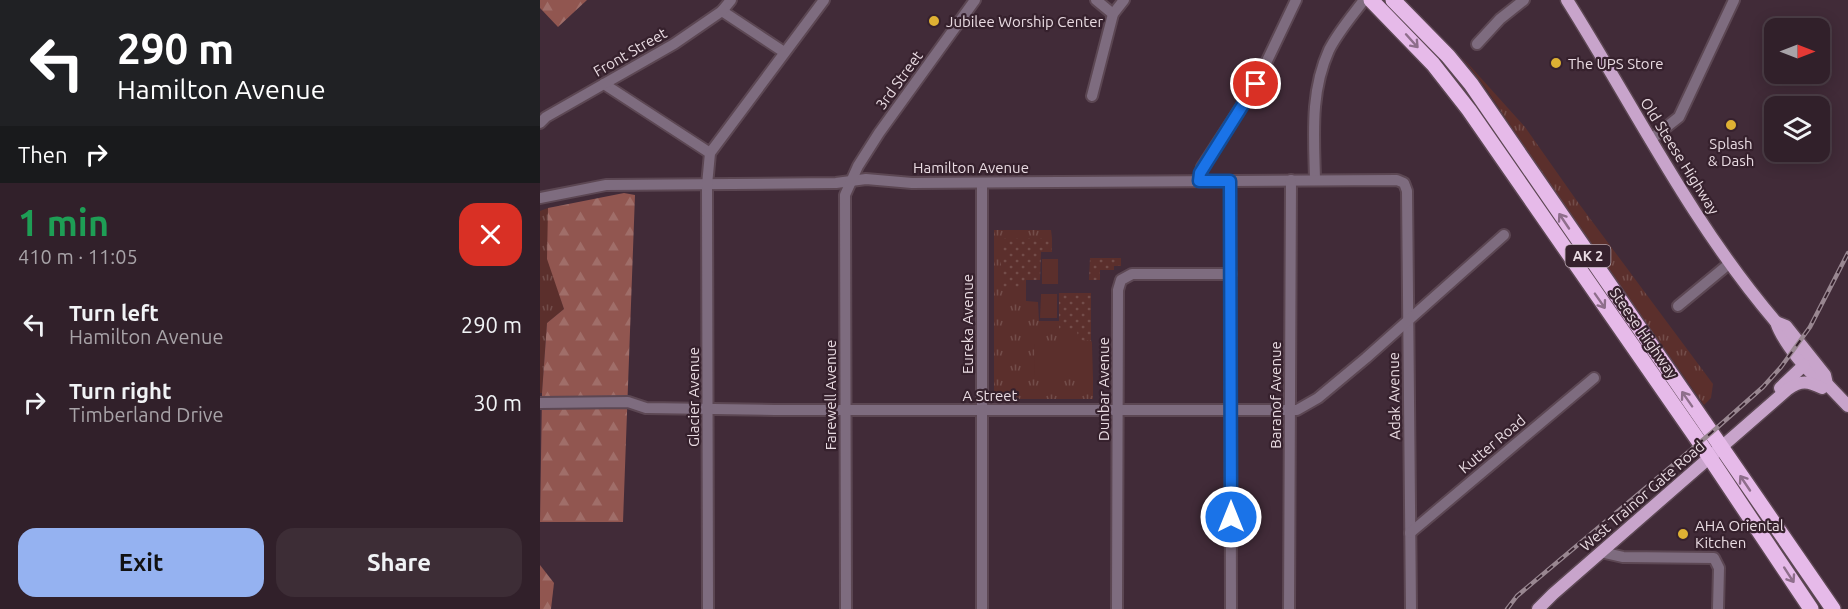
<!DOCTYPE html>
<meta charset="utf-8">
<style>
body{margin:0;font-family:Ubuntu,sans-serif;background:#3d2d36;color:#f1f3f6;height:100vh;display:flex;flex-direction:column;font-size:22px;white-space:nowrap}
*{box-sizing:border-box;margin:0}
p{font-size:20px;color:#a8a3a8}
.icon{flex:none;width:33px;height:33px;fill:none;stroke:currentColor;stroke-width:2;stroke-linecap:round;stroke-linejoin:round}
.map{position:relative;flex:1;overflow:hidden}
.side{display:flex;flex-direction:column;background:#31202a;width:540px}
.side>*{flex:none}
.banner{background:#202124;color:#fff;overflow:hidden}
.needle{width:39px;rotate:90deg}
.tools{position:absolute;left:1224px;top:18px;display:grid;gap:12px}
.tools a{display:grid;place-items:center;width:66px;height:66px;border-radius:12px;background:#31202a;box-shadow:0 3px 15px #0003,0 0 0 2px #4c3e47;font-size:30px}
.pin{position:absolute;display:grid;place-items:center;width:51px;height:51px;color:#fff;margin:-26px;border:3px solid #fff;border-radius:50%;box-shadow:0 2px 6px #0007}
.me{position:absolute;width:66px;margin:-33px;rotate:0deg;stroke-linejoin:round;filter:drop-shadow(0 0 4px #0008)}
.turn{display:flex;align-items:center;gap:21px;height:126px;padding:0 18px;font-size:27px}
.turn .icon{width:78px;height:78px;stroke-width:2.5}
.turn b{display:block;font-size:42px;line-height:51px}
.then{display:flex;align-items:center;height:57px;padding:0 18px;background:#0003;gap:12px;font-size:22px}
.round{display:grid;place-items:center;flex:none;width:63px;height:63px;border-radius:18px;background:#3d2d36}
.headline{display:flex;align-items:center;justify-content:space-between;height:102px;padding:0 18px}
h1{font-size:36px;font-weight:600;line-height:45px;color:#1e9e55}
.cta{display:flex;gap:12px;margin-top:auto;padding:12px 18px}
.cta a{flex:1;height:69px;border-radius:18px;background:#95b2f1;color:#111;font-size:24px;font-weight:600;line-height:69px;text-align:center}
.cta a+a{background:#3d2d36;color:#f1f3f6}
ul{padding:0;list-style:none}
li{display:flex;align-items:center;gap:18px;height:78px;padding:0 18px}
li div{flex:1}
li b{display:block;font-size:22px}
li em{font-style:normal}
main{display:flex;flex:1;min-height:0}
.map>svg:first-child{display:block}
.grass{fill:url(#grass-tufts)}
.forest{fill:url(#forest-firs)}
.park{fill:url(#park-dots)}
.pitch{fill:#5b2f2c}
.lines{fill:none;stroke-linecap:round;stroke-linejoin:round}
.minor-casing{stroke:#5c4753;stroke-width:14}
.major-casing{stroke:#5c4753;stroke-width:15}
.highway-casing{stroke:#5c4753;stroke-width:18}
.minor{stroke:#7e6c7f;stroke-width:10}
.major{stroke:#c8a4cb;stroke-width:12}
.highway{stroke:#e6bae9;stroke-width:15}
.rail-casing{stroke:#998791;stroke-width:4.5}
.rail{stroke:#36212d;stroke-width:2;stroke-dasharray:7;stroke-linecap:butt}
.oneway{stroke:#8e6e8b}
.route-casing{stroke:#114b97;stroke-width:15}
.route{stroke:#1a73e8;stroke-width:10}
.poi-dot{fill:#deb133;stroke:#36212d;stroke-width:2}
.labels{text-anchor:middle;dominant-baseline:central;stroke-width:4.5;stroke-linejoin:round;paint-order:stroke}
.shield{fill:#36212d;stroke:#b3a3ac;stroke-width:1.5}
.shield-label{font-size:14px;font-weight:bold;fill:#e9dbe2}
.poi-label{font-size:15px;fill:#e9dbe2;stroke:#36212d;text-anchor:start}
.street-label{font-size:15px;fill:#e9dbe2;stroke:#36212d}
</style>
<main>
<section class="side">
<div class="banner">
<div class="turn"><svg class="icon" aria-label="left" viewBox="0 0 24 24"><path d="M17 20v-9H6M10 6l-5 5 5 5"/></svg><div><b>290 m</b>Hamilton Avenue</div></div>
<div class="then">Then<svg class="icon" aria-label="right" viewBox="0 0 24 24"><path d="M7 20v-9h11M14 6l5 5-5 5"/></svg></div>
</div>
<div class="headline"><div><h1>1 min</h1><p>410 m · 11:05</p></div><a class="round" style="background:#d93025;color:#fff"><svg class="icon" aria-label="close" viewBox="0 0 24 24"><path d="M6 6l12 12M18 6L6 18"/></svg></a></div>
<ul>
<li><svg class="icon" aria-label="left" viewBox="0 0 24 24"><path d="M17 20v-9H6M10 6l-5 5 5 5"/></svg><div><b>Turn left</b><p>Hamilton Avenue</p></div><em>290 m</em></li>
<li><svg class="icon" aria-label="right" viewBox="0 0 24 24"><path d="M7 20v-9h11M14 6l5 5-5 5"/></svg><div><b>Turn right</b><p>Timberland Drive</p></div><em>30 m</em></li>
</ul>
<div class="cta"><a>Exit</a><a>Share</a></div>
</section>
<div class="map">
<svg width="1308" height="609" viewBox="0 0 1308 609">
<defs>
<pattern id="grass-tufts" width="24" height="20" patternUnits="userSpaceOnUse" patternTransform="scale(1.5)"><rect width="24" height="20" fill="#5b2f2c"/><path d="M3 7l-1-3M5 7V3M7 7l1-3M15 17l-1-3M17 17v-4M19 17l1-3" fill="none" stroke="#734d4a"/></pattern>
<pattern id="forest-firs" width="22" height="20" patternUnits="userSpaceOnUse" patternTransform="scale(1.5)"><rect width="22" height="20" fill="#915650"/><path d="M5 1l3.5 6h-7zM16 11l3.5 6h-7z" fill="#a06e69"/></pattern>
<pattern id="park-dots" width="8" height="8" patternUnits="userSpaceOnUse" patternTransform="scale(1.5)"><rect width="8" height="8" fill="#5b2f2c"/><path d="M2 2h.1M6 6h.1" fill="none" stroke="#734d4a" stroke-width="1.8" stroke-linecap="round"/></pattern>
</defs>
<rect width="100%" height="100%" fill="#412b38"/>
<!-- grass -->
<g class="grass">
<polygon points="893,54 909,67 924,85 1126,378 1123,380 892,55"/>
<polygon points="922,57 985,127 1037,201 1173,384 1171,398 1164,405 1022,204 947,90"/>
<polygon points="8,208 8,259 24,309 7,323 2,393 0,393 0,211"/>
<polygon points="454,230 511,230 512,238 461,238 461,289 486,289 486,301 498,302 499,321 519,321 520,330 538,330 538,340 551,340 552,343 495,343 495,378 553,378 553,399 454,399"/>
</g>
<!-- forest -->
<g class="forest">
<polygon points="0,0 47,0 18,27 0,8"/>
<polygon points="84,193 95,195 83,522 0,522 2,393 7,323 24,309 7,259 8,208"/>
<polygon points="0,565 14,583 11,609 0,609"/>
</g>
<!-- park -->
<g class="park">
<polygon points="461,238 512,238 512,252 501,252 500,280 486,280 486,289 461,289"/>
<polygon points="550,258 581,258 581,266 574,266 574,270 560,270 560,280 549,280"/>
<polygon points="519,293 551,293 551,340 538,341 537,330 519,330"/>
</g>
<!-- pitch -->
<g class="pitch">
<rect x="502" y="259" width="16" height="25"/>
<polygon points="501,294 517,294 517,318 500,318"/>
<polygon points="494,343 552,343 553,378 495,378"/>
</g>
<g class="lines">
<!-- minor casing -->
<g class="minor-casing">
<g id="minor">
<polyline points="556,0 573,14"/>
<polyline points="182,11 244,52"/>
<polyline points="937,44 960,19 984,0"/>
<polyline points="64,84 170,153"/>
<polyline points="552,96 573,14 584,0"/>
<polyline points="0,123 6,117 134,44 182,11 191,0"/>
<polyline points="1110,140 1139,117 1194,0"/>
<path d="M775 180C774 135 770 92 789 50 798 32 812 16 824 0"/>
<polyline points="659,181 662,167 716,84 756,0"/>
<polyline points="690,181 691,609"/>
<polyline points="442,183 442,609"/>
<polyline points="0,198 66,185 296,183 326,179 372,183 857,180 864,183 867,191 871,609"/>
<polyline points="1138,306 1190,263"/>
<polyline points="0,403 88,402 106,408 235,410 757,410 778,398 826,358 964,235"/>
<polyline points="870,533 1054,378"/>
<polyline points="1061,552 1083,557 1174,558 1179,568 1178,609"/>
<polyline points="168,609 167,185 170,153 284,0"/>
<polyline points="306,609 305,195 318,166 339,133 435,0"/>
<polyline points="577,609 578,290 581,280 592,274 691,274"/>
<polyline points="749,609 751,180"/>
</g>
</g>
<!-- major casing -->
<g class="major-casing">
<g id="major">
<path d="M1027 0C1095 108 1152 224 1236 322 1242 340 1269 377 1287 384"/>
<polyline points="1236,322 1246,326 1285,375 1287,384 1308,406"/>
<polyline points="1240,388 1264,365"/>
<path d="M998 609 1013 594 1248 389C1261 380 1268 381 1282 388"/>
</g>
</g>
<!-- highway casing -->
<g class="highway-casing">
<g id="highway">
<polyline points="831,0 893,64 929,110 1160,443 1271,609"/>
<polyline points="853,0 908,56 931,84 1293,609"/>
</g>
</g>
<!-- minor -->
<use href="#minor" class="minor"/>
<!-- major -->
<use href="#major" class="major"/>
<!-- highway -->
<use href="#highway" class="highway"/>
<!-- rail casing -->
<g class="rail-casing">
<polyline id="rail" points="967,609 977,596 1171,433 1223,387 1241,367 1270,327 1308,253"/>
</g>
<!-- rail -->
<use href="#rail" class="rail"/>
</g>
<!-- one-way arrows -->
<defs><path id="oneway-shaft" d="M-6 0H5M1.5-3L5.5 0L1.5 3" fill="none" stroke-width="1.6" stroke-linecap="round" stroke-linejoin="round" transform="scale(1.5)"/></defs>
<g class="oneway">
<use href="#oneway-shaft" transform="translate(872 41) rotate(48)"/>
<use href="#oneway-shaft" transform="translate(1024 221) rotate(-124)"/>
<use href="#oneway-shaft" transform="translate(1060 301) rotate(55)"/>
<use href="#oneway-shaft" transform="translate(1147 399) rotate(-125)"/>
<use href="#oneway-shaft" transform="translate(1205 483) rotate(-124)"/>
<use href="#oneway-shaft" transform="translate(1249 575) rotate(57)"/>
</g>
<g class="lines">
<!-- route casing -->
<g class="route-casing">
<polyline id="route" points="691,517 690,181 659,181 660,173 716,84"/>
</g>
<!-- route -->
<use href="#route" class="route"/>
</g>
<!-- markers -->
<g class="poi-dot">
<circle cx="394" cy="21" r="6"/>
<circle cx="1016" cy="63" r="6"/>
<circle cx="1191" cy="125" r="6"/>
<circle cx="1143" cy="534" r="6"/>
</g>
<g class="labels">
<!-- shield labels -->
<rect class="shield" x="1025.5" y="245" width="45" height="22" rx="4.5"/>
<g class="shield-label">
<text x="1048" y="256">AK 2</text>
</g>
<!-- poi labels -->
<g class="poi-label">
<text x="406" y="21">Jubilee Worship Center</text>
<text x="1028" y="63">The UPS Store</text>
<text x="1191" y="143" text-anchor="middle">Splash<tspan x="1191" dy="17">&amp; Dash</tspan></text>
<text x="1155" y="525">AHA Oriental<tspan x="1155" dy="17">Kitchen</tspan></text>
</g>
<!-- street labels -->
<g class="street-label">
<text transform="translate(90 52) rotate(-30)">Front Street</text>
<text transform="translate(359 80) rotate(-54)">3rd Street</text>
<text transform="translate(1140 156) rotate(58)">Old Steese Highway</text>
<text x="431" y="167">Hamilton Avenue</text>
<text transform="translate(427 324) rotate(-90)">Eureka Avenue</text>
<text transform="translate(1104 333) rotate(55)">Steese Highway</text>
<text transform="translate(563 389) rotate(-90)">Dunbar Avenue</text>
<text transform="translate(290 395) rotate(-90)">Farewell Avenue</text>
<text x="450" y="395">A Street</text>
<text transform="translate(735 395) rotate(-90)">Baranof Avenue</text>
<text transform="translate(854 396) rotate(-91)">Adak Avenue</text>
<text transform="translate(153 397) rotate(-90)">Glacier Avenue</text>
<text transform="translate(952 444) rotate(-40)">Kutter Road</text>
<text transform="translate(1102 496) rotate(-41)">West Trainor Gate Road</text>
</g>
</g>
</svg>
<div class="tools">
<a><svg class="needle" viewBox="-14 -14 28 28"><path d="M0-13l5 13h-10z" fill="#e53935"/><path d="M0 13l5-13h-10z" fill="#a8a3a8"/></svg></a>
<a><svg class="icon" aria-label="layers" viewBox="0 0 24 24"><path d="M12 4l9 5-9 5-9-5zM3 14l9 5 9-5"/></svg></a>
</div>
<div class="pin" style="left:716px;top:84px;background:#d93025"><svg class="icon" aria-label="arrive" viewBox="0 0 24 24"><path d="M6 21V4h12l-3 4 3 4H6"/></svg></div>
<svg class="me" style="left:691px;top:517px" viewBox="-20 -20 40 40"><circle r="17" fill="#1a73e8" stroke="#fff" stroke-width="3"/><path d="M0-11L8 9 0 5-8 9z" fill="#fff"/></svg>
</div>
</main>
